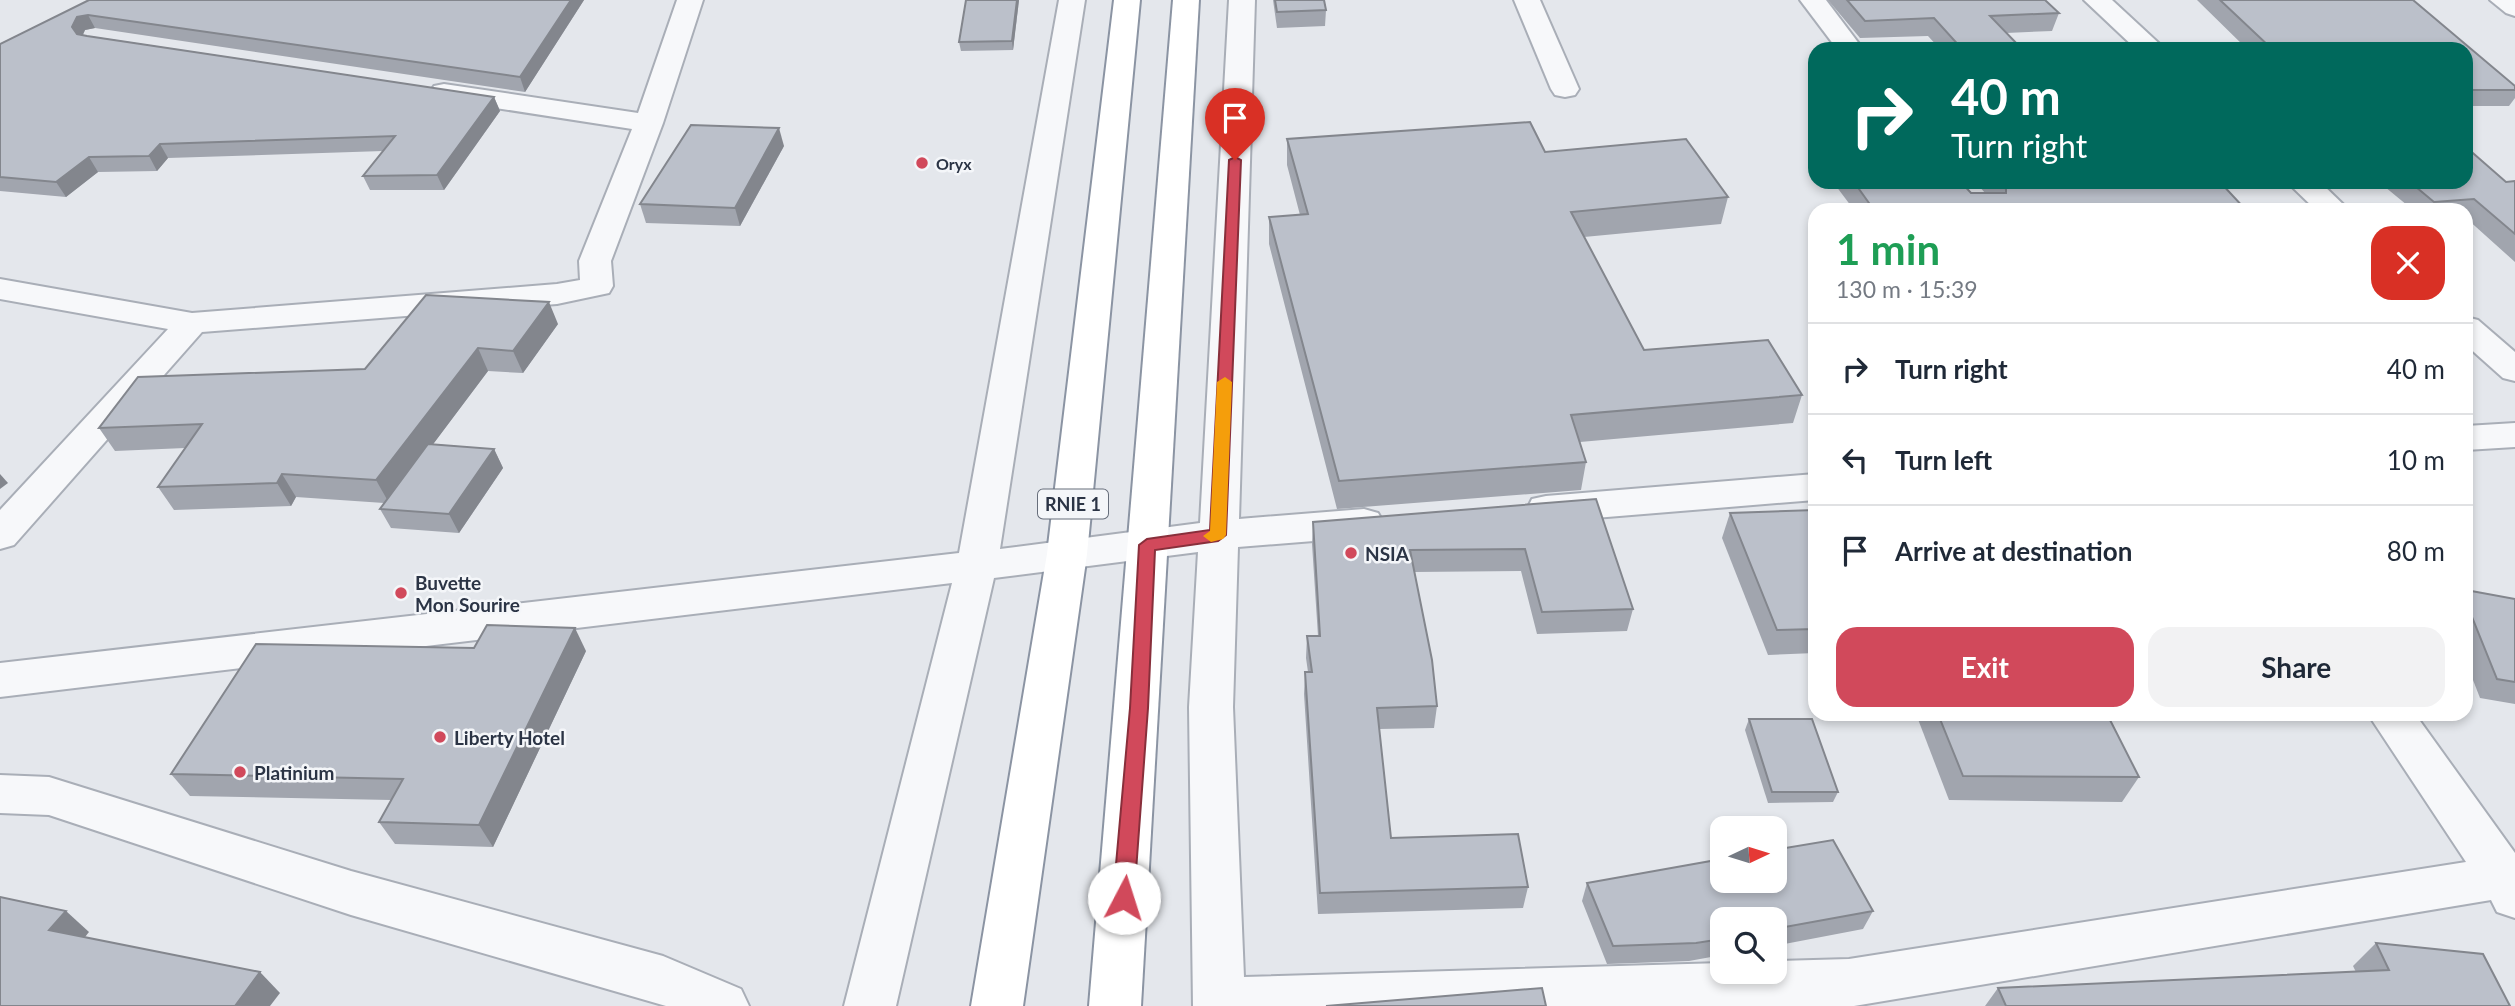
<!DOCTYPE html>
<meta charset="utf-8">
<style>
body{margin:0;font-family:Lato,sans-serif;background:#f2f2f3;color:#1f2937;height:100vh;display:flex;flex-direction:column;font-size:26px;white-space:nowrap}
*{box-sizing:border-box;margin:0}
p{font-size:23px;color:#747a83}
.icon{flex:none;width:38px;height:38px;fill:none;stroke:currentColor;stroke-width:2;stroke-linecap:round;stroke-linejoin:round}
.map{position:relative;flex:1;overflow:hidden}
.side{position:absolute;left:1808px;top:203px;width:665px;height:518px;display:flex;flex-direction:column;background:#fff;border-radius:21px;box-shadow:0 4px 10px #0003}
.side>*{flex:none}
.guide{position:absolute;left:1808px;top:42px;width:665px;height:147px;border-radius:21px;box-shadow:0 4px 10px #0003;background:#00695c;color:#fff;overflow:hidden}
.needle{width:46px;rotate:86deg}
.fabs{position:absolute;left:1710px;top:816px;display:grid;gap:14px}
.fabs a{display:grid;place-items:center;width:77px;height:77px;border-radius:14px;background:#fff;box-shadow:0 4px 10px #0003;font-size:35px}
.pin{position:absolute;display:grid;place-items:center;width:60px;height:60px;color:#fff;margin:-72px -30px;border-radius:50% 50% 50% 0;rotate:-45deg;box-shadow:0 0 7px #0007}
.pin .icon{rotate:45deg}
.me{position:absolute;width:77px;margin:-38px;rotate:5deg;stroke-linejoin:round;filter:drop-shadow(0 0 5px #0008)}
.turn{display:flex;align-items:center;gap:24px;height:147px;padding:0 28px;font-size:32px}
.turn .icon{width:91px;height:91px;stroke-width:2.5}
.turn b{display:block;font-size:49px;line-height:60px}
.round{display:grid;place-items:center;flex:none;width:74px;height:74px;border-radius:21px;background:#f2f2f3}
.overview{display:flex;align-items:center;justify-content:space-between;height:119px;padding:0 28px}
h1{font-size:42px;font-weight:700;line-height:52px;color:#1e9e55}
.cta{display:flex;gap:14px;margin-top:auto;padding:14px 28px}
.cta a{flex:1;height:80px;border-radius:21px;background:#d1495b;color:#fff;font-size:28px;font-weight:700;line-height:80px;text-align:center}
.cta a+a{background:#f2f2f3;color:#1f2937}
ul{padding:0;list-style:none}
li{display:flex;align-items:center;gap:21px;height:91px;padding:0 28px;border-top:2px solid #e0e1e3}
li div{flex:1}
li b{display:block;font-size:26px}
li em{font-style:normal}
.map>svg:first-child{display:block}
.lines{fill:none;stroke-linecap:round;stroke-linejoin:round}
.minor-casing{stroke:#a9aeb7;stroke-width:4}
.highway-casing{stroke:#8b94a3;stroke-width:4}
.minor{fill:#f7f8fa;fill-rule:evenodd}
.highway{fill:#fff;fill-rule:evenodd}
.wall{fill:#a1a5ae}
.shaded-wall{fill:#83868d}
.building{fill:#bbc0ca;stroke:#83868d;stroke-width:2}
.route{fill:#d1495b;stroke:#882f3b;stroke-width:2}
.slow{fill:#f59e0b}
.poi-dot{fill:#d1495b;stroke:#f4f6f9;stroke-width:2.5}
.labels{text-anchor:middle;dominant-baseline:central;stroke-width:5;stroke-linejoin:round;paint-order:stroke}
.far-poi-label{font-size:16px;font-weight:bold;fill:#2b3445;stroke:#f4f6f9;text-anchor:start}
.shield{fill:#f4f6f9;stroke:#676e7b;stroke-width:2}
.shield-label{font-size:18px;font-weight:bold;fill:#2b3445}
.poi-label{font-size:19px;font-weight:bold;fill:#2b3445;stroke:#f4f6f9;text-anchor:start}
</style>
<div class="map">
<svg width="2515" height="1006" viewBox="0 0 2515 1006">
<rect width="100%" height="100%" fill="#e4e7ec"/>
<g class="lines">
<!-- minor casing -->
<g class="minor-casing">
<g id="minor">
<polygon points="677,0 703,0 663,123 611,261 613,286 609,293 557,304 202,332 14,545 0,549 0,510 168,329 0,299 0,279 192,313 557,284 580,280 579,261 632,129 444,100 434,98 430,92 434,86 444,84 638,113"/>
<polygon points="1059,0 1085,0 1000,549 1200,523 1229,0 1255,0 1239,519 1364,509 1378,513 1384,523 1378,533 1364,537 1238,547 1233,707 1244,977 1722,963 1722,971 1774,971 1774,961 1849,959 2466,862 2368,714 2415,714 2515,853 2515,918 2497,912 2491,900 1854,1006 1193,1006 1189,707 1198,552 994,578 896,1006 844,1006 952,583 0,697 0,663 959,553"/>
<polygon points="1514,0 1540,0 1579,89 1575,95 1565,97 1555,95 1551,89"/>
<polygon points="1800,0 1826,0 1863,49 1837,49"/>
<polygon points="2084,0 2112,0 2165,49 2136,49"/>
<polygon points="2490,0 2515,0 2515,16 2506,13"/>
<polygon points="2287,182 2320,182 2349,210 2316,210"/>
<polygon points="2466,317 2478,320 2515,352 2515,381 2503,378 2466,345"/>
<polygon points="2515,423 2515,447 2466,450 2466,426"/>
<polygon points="1815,474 1815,500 1546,522 1532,519 1527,509 1532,499 1546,496"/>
<polygon points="0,775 49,777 351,871 663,956 741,989 749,1006 666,1006 351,915 49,815 0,813"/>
</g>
</g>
<!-- highway casing -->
<g class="highway-casing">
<g id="highway">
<polygon points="1114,0 1140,0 1087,554 1023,1006 971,1006 1047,554"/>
<polygon points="1173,0 1199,0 1141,1006 1089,1006"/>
</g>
</g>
<!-- minor -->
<use href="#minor" class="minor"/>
<!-- highway -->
<use href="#highway" class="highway"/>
</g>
<!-- wall -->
<g class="wall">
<polygon points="89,0 584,0 525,92 95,28 85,30 83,35 494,97 500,111 444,190 370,190 363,176 383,151 168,158 157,171 98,172 66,197 0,191 0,44"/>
<polygon points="1019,0 1013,50 961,51 959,42"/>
<polygon points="1273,0 1324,0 1326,10 1325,26 1277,28"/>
<polygon points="1828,0 2045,0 2059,13 2052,31 2006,33 2022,49 1940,49 1928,36 1860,38"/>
<polygon points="2197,0 2413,0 2515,86 2515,98 2509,106 2466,106 2466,49 2247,49"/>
<polygon points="1287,139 1545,152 1728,197 1721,224 1584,237 1644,350 1802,395 1793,423 1580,442 1586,462 1581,490 1337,509 1269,244 1269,217 1300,215 1287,165"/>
<polygon points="784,146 740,226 646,223 640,204"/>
<polygon points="2515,181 2515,262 2466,218 2466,210 2413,210 2379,182"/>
<polygon points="1833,182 1961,182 1971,193 1985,193 1979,186 1980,182 2220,182 2246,210 1854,210"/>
<polygon points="558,324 523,373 488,371 433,444 494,449 503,468 459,533 391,528 380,509 384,503 296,497 291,506 174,510 158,487 185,448 115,451 99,428 365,369"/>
<polygon points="1596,499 1633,609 1627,631 1537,634 1521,571 1414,572 1437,706 1434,728 1379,729 1391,838 1528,887 1523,908 1318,914 1304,694 1305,672 1308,672 1306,658 1307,636 1318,636 1312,544 1313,522"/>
<polygon points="1815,510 1815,653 1768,655 1722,538 1730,513"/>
<polygon points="2466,590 2515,599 2515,704 2480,698 2466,662"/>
<polygon points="586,651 493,847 395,844 379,822 391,800 190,796 171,774"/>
<polygon points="1916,714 2107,714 2139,777 2122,802 1949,800"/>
<polygon points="1749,719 1838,792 1833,802 1768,803 1745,730"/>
<polygon points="1587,883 1873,911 1863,929 1774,946 1774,919 1722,919 1722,955 1689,961 1607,964 1582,901"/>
<polygon points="2376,943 2510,1006 1985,1006 1998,988 2356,972 2353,966"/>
</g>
<!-- shaded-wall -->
<g class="shaded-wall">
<polygon points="571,0 584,0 525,92 520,77"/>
<polygon points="1017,0 1019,0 1013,50 1012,41"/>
<polygon points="88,15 95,28 85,30 80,40 72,27 77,17"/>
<polygon points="494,97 500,111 444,190 437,175"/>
<polygon points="779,128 784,146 740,226 735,208"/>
<polygon points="160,144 168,158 157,171 149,156"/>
<polygon points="89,157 98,172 66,197 56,182"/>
<polygon points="549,302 558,324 523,373 513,351"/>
<polygon points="478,348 488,371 389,503 376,480"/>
<polygon points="494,449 503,468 459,533 449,514"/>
<polygon points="0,474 8,483 0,489"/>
<polygon points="282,474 296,497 291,506 277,483"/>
<polygon points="575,628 586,651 493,847 479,825"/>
<polygon points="66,911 89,932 73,952 49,930"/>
<polygon points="260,972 280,993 270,1006 235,1006"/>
</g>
<!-- building -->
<g class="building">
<polygon points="89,0 571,0 520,77 88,15 77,17 72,27 77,34 87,36 494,97 437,175 363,176 395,136 160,144 149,156 89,157 56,182 0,177 0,44"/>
<polygon points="966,0 1017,0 1012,41 959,42"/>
<polygon points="1275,0 1324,0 1326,10 1277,12"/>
<polygon points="1847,0 2045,0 2059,13 1990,16 2022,49 1962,49 1934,18 1865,21"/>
<polygon points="2220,0 2413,0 2515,86 2515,90 2466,90 2466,49 2272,49"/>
<polygon points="1530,122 1545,152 1686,139 1728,197 1571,212 1644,350 1768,340 1802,395 1571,415 1586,462 1339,481 1269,217 1308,214 1287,139"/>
<polygon points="691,125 779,128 735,208 640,204"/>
<polygon points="2466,147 2506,182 2515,181 2515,234 2474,199 2434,202 2410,182 2466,182"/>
<polygon points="1854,182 1961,182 1971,193 2006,193 2006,189 2000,182 2220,182 2246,210 1874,210"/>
<polygon points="426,295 549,302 513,351 478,348 376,480 282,474 277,483 158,487 202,424 99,428 138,377 365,369"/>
<polygon points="428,444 494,449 449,514 380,509"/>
<polygon points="1596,499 1633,609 1542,612 1525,549 1410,550 1432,660 1437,706 1377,708 1391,838 1518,834 1528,887 1320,893 1305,672 1312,672 1307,636 1320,636 1313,522"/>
<polygon points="1815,510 1815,629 1777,630 1730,513"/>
<polygon points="2466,590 2515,599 2515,682 2497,679 2466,602"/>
<polygon points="487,625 575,628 479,825 379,822 403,779 171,774 256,644 474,648"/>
<polygon points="1938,714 2107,714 2139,777 1963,776"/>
<polygon points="1749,719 1812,719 1838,792 1772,792"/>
<polygon points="1833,840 1873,911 1774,929 1774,919 1722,919 1722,939 1696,943 1613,946 1587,883 1722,859 1722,880 1774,880 1774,850"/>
<polygon points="0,897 66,911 49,930 260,972 235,1006 0,1006"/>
<polygon points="2376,943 2483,954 2510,1006 2006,1006 1998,988 2389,970"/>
<polygon points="1542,988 1546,1006 1326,1006"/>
</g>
<!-- route -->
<polygon class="route" points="1235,157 1241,160 1226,535 1218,541 1155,550 1148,708 1134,898 1131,904 1124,907 1116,904 1113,898 1130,708 1139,545 1147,539 1210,530 1229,160"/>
<!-- slow -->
<polygon class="slow" points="1225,377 1232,382 1226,535 1223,539 1211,542 1203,536 1210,531 1217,382"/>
<!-- markers -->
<g class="poi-dot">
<circle cx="922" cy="163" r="7"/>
<circle cx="1351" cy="553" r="7"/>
<circle cx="401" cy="593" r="7"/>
<circle cx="440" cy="737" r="7"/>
<circle cx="240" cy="772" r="7"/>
</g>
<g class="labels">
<!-- far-poi labels -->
<g class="far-poi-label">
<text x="936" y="163">Oryx</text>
</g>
<!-- shield labels -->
<rect class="shield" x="1038" y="489.5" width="70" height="29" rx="5"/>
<g class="shield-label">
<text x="1073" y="504">RNIE 1</text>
</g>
<!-- poi labels -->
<g class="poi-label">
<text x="1365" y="553">NSIA</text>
<text x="415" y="582">Buvette<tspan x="415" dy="22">Mon Sourire</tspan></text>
<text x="454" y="737">Liberty Hotel</text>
<text x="254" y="772">Platinium</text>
</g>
</g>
</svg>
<div class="fabs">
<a><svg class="needle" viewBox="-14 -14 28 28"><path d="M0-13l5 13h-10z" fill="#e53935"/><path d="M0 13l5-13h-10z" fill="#747a83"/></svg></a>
<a><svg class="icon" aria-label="search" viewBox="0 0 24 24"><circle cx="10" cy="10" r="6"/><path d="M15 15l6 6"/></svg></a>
</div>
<div class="pin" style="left:1235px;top:160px;background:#d93025"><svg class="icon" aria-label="arrive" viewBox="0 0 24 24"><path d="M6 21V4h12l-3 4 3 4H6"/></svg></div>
<svg class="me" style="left:1124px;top:898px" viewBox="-20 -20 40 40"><circle r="19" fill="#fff"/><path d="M0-13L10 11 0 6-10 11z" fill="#d1495b"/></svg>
<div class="guide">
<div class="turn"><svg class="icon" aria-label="right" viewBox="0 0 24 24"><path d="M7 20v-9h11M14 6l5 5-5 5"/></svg><div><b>40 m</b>Turn right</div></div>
</div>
<section class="side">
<div class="overview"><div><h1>1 min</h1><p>130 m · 15:39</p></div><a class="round" style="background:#d93025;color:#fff"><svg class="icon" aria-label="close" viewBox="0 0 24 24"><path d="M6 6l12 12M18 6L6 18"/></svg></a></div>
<ul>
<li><svg class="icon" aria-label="right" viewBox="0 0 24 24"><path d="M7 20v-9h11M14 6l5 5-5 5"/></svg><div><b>Turn right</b></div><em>40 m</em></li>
<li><svg class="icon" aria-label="left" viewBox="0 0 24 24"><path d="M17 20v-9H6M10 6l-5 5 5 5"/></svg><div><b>Turn left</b></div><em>10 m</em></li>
<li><svg class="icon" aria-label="arrive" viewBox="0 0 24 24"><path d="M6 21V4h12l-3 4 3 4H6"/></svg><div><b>Arrive at destination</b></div><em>80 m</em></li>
</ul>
<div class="cta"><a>Exit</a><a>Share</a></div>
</section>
</div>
